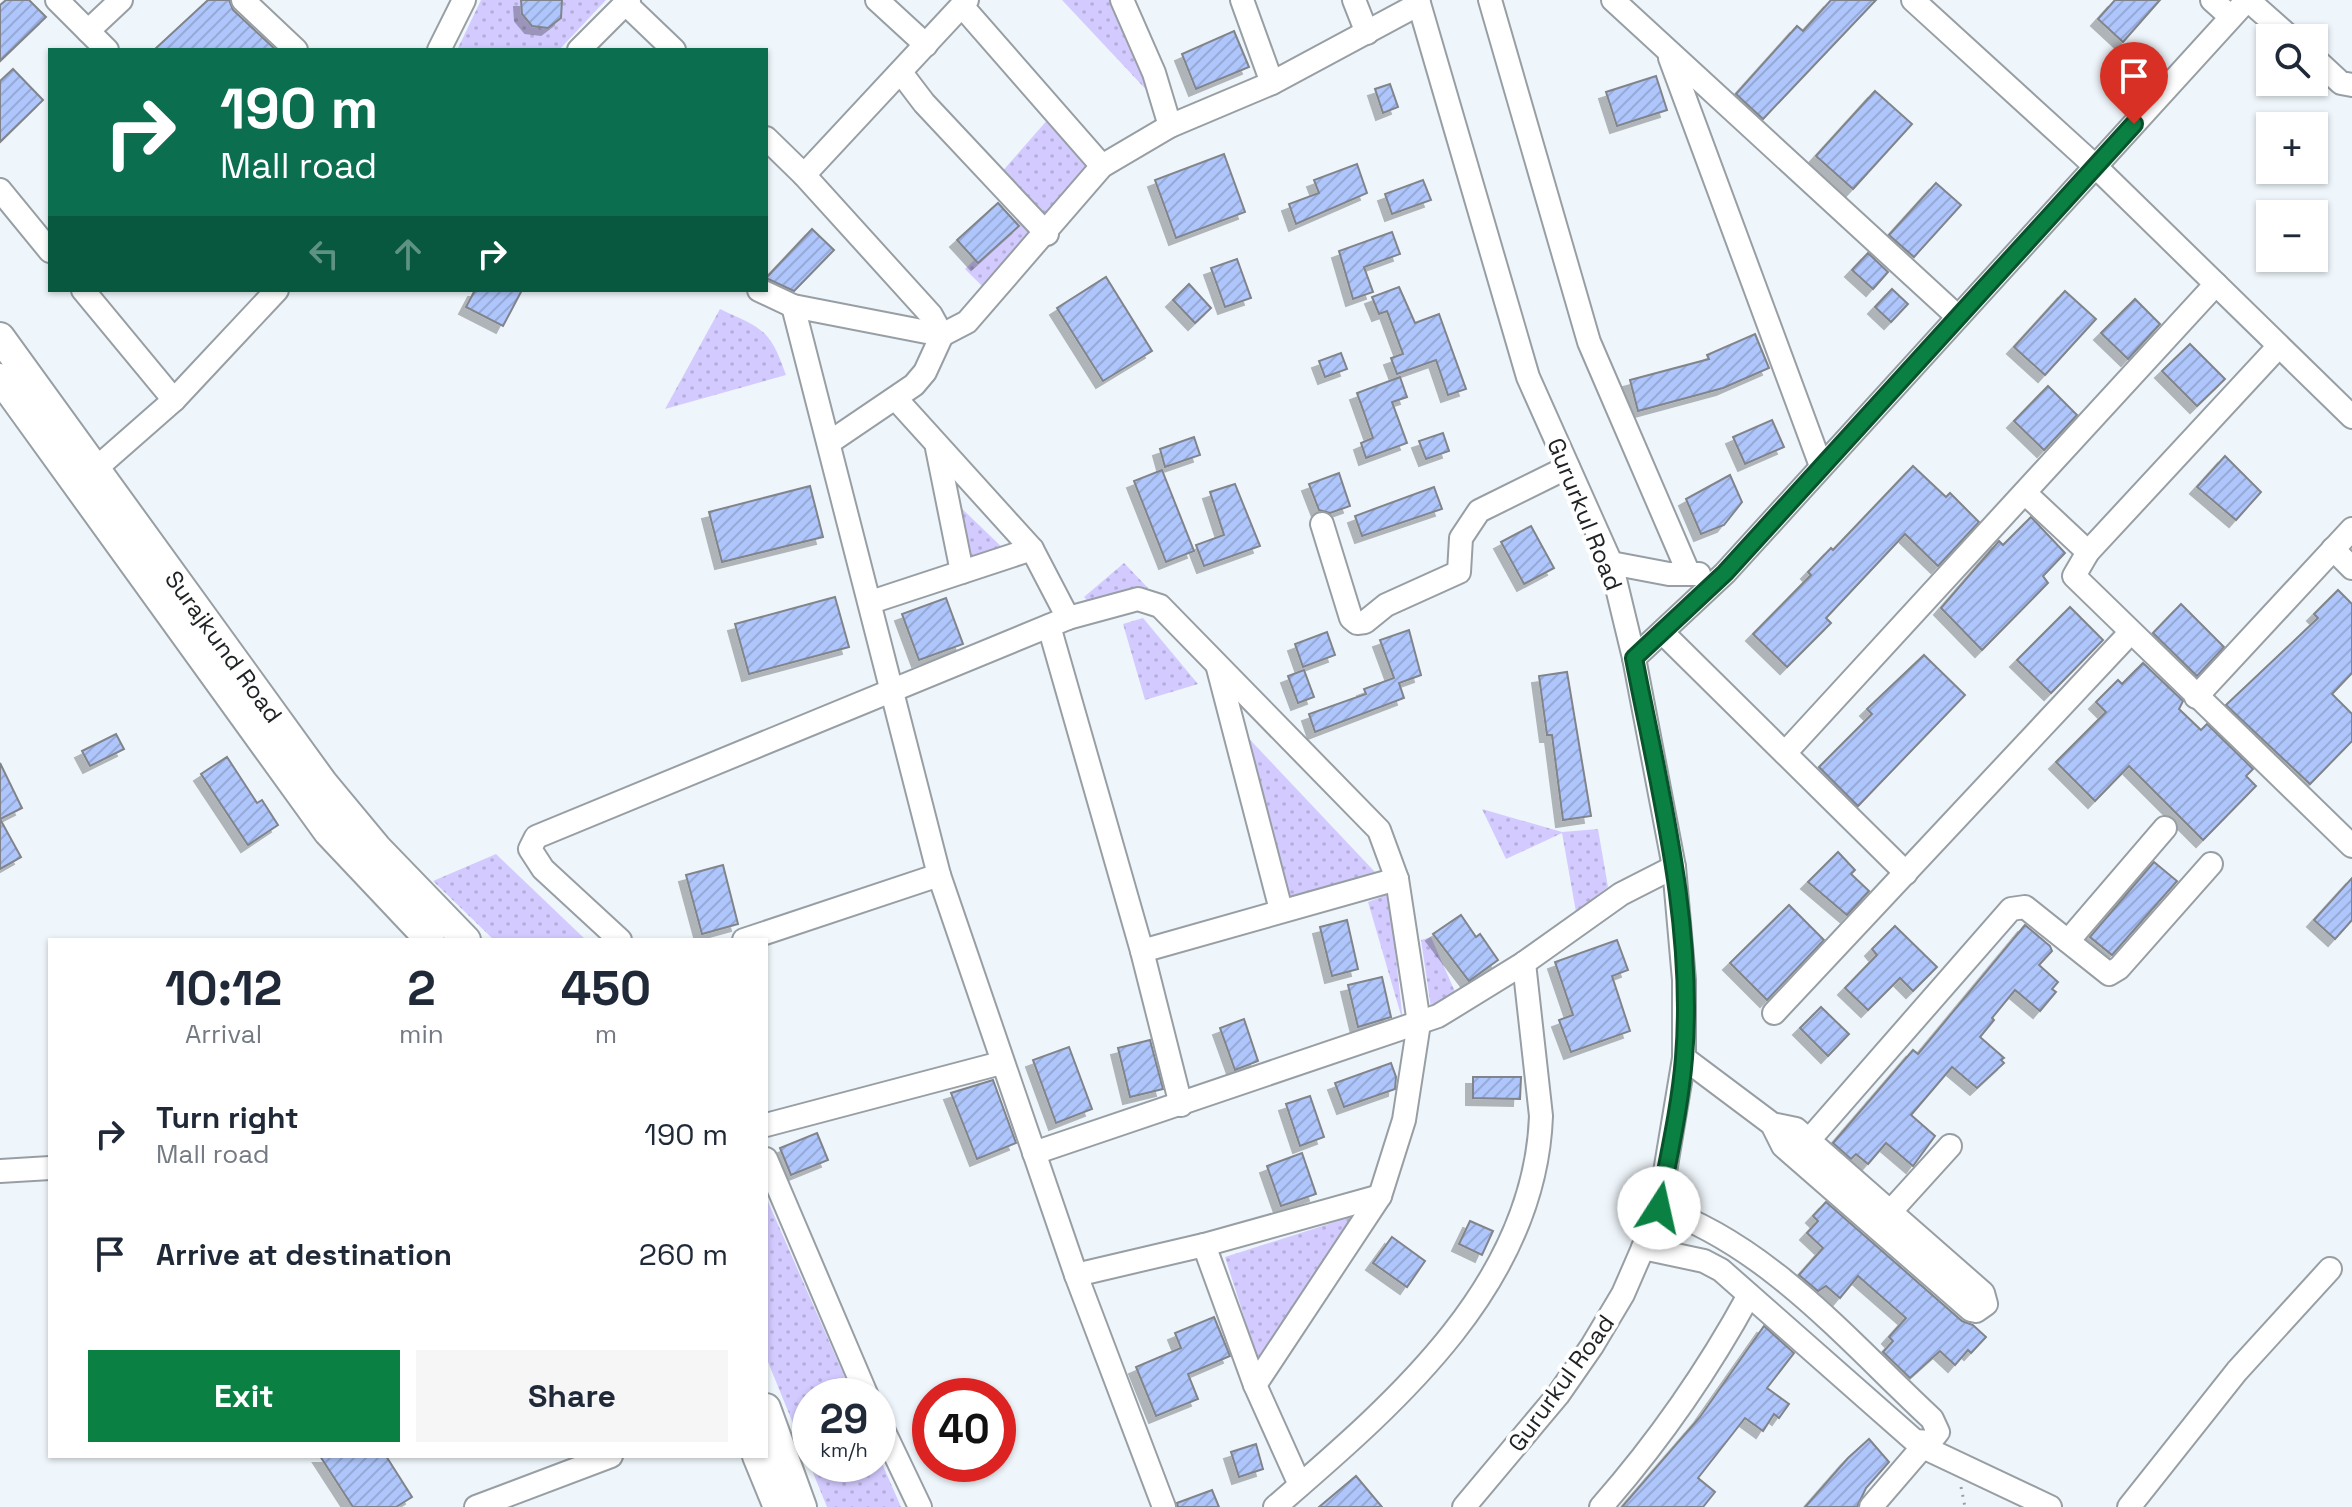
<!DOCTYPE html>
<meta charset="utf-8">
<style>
body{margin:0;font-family:"Space Grotesk",sans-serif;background:#f6f6f7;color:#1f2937;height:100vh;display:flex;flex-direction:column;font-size:30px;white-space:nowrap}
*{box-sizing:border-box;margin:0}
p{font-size:26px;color:#747a83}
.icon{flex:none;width:44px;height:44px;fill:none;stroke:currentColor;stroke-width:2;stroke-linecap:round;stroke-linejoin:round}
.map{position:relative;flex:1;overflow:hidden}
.drawer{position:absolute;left:48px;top:938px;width:720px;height:520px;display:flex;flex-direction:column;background:#fff;border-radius:0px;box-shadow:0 2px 6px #0004}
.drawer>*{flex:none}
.guide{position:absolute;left:48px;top:48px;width:720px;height:244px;border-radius:0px;box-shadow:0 2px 6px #0004;background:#0b6e4f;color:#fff;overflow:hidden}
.buttons{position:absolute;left:2256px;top:24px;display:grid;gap:16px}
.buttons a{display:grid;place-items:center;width:72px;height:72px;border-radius:0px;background:#fff;box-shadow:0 2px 6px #0004;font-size:40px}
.speed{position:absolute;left:792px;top:1378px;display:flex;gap:16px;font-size:40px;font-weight:700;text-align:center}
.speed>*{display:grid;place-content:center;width:104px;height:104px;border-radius:50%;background:#fff;box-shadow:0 2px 6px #0004;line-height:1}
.speed small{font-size:20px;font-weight:400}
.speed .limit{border:12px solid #d22;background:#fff;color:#111}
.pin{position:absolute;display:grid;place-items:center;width:68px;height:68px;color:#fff;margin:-82px -34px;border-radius:50% 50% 50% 0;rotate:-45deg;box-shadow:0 0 8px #0007}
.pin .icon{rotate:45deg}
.me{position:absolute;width:88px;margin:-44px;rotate:10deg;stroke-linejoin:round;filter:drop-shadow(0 0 6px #0008)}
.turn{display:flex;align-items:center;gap:28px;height:168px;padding:0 40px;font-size:36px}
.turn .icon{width:104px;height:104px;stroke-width:2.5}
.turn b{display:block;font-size:56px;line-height:68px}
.lanes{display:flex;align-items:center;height:76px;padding:0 40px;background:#0003;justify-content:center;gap:40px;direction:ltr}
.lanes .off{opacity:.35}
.eta{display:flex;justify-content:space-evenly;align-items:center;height:136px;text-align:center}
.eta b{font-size:48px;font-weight:800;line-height:56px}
.action{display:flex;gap:16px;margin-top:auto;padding:16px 40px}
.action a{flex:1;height:92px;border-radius:0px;background:#0b8043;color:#fff;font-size:32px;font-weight:800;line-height:92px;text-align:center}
.action a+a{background:#f6f6f7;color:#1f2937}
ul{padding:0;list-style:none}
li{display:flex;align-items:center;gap:24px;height:120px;padding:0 40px}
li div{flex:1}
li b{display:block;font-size:30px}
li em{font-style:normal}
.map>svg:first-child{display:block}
.park{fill:url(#park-dots)}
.building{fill:url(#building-hatch);stroke:#81848b;stroke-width:2;filter:url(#shadow)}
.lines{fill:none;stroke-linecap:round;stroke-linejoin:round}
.minor-casing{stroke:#989fa4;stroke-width:26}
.major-casing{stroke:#989fa4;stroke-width:32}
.path{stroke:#9a9fa3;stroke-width:3;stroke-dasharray:2 6;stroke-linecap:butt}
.minor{stroke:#fff;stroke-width:22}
.major{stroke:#fff;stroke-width:28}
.route-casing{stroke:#07532c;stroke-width:20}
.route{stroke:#0b8043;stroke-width:14}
.labels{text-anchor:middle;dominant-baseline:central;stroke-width:8;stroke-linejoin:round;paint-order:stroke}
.street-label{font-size:24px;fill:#202325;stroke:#fff}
</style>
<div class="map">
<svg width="2352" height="1507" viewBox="0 0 2352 1507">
<defs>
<pattern id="park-dots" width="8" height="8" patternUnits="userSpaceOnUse" patternTransform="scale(2)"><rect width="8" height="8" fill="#d3cbff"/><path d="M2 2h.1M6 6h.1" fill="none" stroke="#b5aeda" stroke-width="1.8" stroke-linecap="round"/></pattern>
<pattern id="building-hatch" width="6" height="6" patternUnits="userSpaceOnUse" patternTransform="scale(2)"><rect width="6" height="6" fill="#afc6fc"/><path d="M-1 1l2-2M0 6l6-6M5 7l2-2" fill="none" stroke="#96aad8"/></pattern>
<filter id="shadow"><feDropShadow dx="-7" dy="7" stdDeviation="0" flood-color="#0004"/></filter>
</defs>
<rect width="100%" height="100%" fill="#eff6fb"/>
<!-- park -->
<g class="park">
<polygon points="481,0 606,0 559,50 457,50"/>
<polygon points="1062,0 1120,0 1168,113"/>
<polygon points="1049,118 1093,164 987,291 965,269 1030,206 1000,174"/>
<path d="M720 309C763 329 770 329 786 375L665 409Z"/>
<polygon points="953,500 1008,553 968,568"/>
<polygon points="1124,563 1148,588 1091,605 1084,597"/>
<polygon points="1143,618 1198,684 1145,700 1123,624"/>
<polygon points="1238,727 1375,872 1290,898"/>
<polygon points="1482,809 1562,832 1598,829 1608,887 1576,912 1562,833 1506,859"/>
<polygon points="496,854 586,940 494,940 433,881"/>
<polygon points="1389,894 1403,1022 1368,902"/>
<polygon points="1431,937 1456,994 1431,1008 1421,940"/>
<polygon points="766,1197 853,1396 810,1396 810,1464 878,1464 878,1454 901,1507 827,1507 766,1357"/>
<polygon points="1366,1212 1258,1361 1225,1257"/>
</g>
<!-- building -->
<g class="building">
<polygon points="6,0 29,0 46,17 0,61 0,5"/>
<polygon points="208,0 229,0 233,10 276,50 154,50"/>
<polygon points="521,0 562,0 561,18 548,28 532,26 522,14"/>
<polygon points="1831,0 1876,0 1763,119 1736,94 1797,26 1803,31"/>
<polygon points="2115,0 2160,0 2123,42 2098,19"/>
<polygon points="1234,31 1249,67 1196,89 1182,54"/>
<polygon points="13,69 43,100 0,142 0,81"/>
<polygon points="1656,76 1667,110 1617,126 1606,92"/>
<polygon points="1390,84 1398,107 1383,113 1375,89"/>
<polygon points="1875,91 1912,124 1853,189 1816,156"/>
<polygon points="1224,154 1245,212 1176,238 1155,180"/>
<polygon points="1357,164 1367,193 1296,224 1289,204 1319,193 1314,180"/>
<polygon points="1423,180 1431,200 1392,214 1385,194"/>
<polygon points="1936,183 1961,205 1914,257 1889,235"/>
<polygon points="998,203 1019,226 978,263 957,240"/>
<polygon points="812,229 834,250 794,291 766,278"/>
<polygon points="1392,232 1400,254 1364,267 1373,292 1353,299 1339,251"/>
<polygon points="1868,253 1888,272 1873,289 1852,270"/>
<polygon points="1237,259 1251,298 1225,307 1211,268"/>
<polygon points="1106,277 1152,351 1103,381 1057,308"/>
<polygon points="1189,284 1211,308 1195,323 1173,300"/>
<polygon points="1399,287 1415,323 1439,314 1466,389 1448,395 1436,360 1397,374 1391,358 1403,354 1387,311 1379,314 1372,297"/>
<polygon points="1892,289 1908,304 1891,322 1875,307"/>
<polygon points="475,290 522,290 503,326 466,307"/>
<polygon points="2065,291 2096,319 2045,375 2014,347"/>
<polygon points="2135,299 2160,324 2128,359 2101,333"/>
<polygon points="1755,334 1769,368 1723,388 1638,411 1630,380 1709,359 1707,355"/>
<polygon points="2190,344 2225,379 2197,406 2162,371"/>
<polygon points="1341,353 1347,369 1325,377 1319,361"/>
<polygon points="1400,377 1407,397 1392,402 1407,443 1366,458 1361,443 1373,438 1357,393"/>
<polygon points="2048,386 2077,415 2044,450 2014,421"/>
<polygon points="1772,420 1784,447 1745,464 1733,437"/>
<polygon points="1443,433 1449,451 1426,459 1419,441"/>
<polygon points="1194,437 1200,455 1165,467 1160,449"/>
<polygon points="2225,456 2261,492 2236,520 2197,487"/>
<polygon points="1913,466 1946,497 1950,493 1979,522 1938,566 1905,534 1826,618 1831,623 1787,667 1753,634 1811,575 1808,572 1831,548 1833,550"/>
<polygon points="1162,470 1194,551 1166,562 1134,481"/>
<polygon points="1339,473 1350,506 1330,513 1319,510 1309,484"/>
<polygon points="1730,475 1742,502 1724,525 1701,534 1686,499"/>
<polygon points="1235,484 1260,546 1204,566 1196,545 1224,535 1210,492"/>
<polygon points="810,486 823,537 722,562 709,512"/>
<polygon points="1434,487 1442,509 1362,536 1355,516"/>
<polygon points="2031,517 2065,553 2043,576 2048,583 1982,650 1941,608 1999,541 2003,545"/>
<polygon points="1531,526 1554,568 1524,584 1501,542"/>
<polygon points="2338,590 2352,604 2352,673 2332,694 2352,714 2352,741 2310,784 2226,705 2318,618 2314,614"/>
<polygon points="835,597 849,647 749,674 735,624"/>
<polygon points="946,598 963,644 919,660 902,614"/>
<polygon points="2181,604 2224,647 2197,676 2153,633"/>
<polygon points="2070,607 2103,640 2051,693 2017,660"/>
<polygon points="1409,630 1421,675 1399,683 1404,698 1315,732 1309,714 1366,694 1364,689 1394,678 1380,640"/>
<polygon points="1327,632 1335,655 1303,667 1295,644"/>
<polygon points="1924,655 1965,695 1858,806 1819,767 1872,714 1867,709"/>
<polygon points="2143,663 2183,701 2179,709 2201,730 2207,724 2253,769 2246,776 2256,786 2203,840 2129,766 2095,801 2056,762 2106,712 2096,702 2118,680 2122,684"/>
<polygon points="1304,670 1314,697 1298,703 1288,676"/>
<polygon points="1567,672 1591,816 1563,820 1552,735 1547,735 1539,676"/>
<polygon points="116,734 124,749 90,766 82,751"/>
<polygon points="227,757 257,803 262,800 278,825 248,845 201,774"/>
<polygon points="0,763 22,808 0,819 21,857 0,869"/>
<polygon points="1838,852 1855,870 1851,874 1869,891 1847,915 1808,882"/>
<polygon points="2154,862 2177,881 2112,955 2090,937"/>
<polygon points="723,865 738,924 702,934 686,875"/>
<polygon points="2352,878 2352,920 2335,939 2314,920"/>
<polygon points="1789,905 1824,940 1767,1000 1730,963"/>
<polygon points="1461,915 1476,937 1480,934 1498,960 1469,981 1433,934"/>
<polygon points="1347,920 1358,969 1332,976 1320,927"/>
<polygon points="2025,925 2050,946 2052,951 2039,965 2058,982 2052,989 2056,992 2040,1011 2015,990 1992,1018 1994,1020 1980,1037 2004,1058 2001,1060 2004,1063 1977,1088 1952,1067 1911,1115 1935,1136 1913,1166 1886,1143 1868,1164 1856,1154 1851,1159 1833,1143 1913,1050 1918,1054"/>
<polygon points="1895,926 1937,967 1913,991 1900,978 1868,1010 1845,988 1877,955 1872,949"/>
<polygon points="1617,940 1628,970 1612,976 1630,1031 1571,1052 1559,1020 1573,1015 1555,962"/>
<polygon points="1382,977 1391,1017 1358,1027 1348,985"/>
<polygon points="1821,1007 1849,1034 1828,1056 1800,1028"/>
<polygon points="1244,1019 1258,1061 1235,1070 1220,1028"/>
<polygon points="1150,1040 1163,1089 1130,1097 1118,1048"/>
<polygon points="1069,1047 1092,1109 1056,1123 1033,1060"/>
<polygon points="1391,1063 1396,1077 1395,1089 1344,1107 1335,1083"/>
<polygon points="1473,1077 1521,1077 1520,1099 1473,1098"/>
<polygon points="993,1080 1016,1143 977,1159 951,1093"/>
<polygon points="1310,1096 1324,1137 1300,1146 1286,1104"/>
<polygon points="817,1133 828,1160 791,1175 780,1148"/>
<polygon points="1302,1153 1316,1194 1281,1206 1267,1166"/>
<polygon points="1826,1202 1962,1321 1973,1325 1986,1337 1971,1353 1968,1350 1955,1365 1940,1351 1910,1378 1883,1352 1893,1341 1889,1337 1906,1318 1858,1276 1840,1298 1826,1286 1818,1291 1799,1275 1823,1248 1807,1233 1818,1221 1813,1216"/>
<polygon points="1470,1221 1493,1231 1482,1255 1459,1244"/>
<polygon points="1392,1237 1425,1261 1407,1287 1373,1263"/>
<polygon points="1214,1317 1230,1356 1188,1374 1198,1399 1156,1416 1136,1367 1181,1348 1175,1333"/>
<polygon points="1764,1326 1794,1353 1767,1388 1789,1404 1779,1418 1774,1414 1763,1431 1745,1418 1698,1478 1715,1492 1703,1507 1622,1507 1700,1417"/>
<polygon points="1869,1439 1889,1462 1866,1488 1857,1507 1805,1507 1848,1458"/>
<polygon points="1256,1444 1263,1469 1239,1477 1231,1452"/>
<polygon points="320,1456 386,1456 412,1497 396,1507 353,1507"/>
<polygon points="1356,1476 1382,1507 1319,1507"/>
<polygon points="1212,1490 1219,1507 1178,1507 1177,1503"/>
</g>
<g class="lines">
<!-- minor casing -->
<g class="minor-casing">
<g id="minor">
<polyline points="57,0 107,50"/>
<polyline points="243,0 296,50"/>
<polyline points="877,0 926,45"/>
<polyline points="1122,0 1154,73 1170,126"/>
<polyline points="1242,0 1272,83"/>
<polyline points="1354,0 1367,33"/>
<polyline points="1418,0 1528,377 1611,563 1634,658 1674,867 1684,980 1684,1058 1659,1208 1643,1248 1623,1294 1592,1346 1558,1395 1464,1507"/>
<polyline points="1490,0 1589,342 1689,574"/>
<polyline points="1613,0 1958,317"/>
<polyline points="1913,0 2095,166 2352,417"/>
<polyline points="2212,0 2231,17"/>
<polyline points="2248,0 2291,38"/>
<polyline points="626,4 674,50"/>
<polyline points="962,6 1102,166"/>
<polyline points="88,31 121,0"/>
<polyline points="439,50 464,0"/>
<polyline points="579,50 629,0"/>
<polyline points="1670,58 1821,466"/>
<polyline points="2314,58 2341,83 2352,85"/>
<polyline points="902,74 924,103 1047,234"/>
<polyline points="766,138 804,175 931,315 942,335 925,372 914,385 830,442"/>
<polyline points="804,175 967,0"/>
<polyline points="0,190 50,251"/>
<polyline points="83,290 174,400"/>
<polyline points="759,290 793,306 942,335 967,322 1102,166 1170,126 1272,83 1419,4"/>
<polyline points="793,306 939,875 1076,1275 1164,1507"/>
<polyline points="2279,346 2088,552 2074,576 2352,846"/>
<polyline points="897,400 1032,549 1068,618"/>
<polyline points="937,448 962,572"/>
<polyline points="84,479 174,400 277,290"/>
<polyline points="2025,493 2088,552"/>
<polyline points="1322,524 1351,618 1357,623 1365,622 1386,605 1459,572 1461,538 1479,511 1568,467"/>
<polyline points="2333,549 2352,568"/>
<polyline points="1611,563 1669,574 1699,574"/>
<polyline points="871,602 1032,549"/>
<polyline points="1049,626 1142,951 1181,1105"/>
<polyline points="1664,634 1906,873"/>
<polyline points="1634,658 1725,573 2247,0"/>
<polyline points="1218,668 1281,910"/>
<polyline points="2196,697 2352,529"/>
<polyline points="1785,753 2216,284"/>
<polyline points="620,940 543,869 530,849 536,837 1068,618 1138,599 1160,606 1379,830 1397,879 1419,1023 1404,1120 1380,1196 1255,1385"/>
<polyline points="744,940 939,875"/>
<polyline points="2068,941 2165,828"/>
<polyline points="1142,951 1397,879"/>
<polyline points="1774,1013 2130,633"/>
<polyline points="1684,1058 1772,1124 1796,1129 1983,1293 1986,1304 1976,1311 1971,1310 1783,1146 1772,1124"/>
<polyline points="766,1125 1001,1063"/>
<polyline points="1809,1140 2011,909 2025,907 2109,974 2119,968 2211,864"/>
<polyline points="1034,1153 1438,1016 1524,963 1621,894 1674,867"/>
<polyline points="766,1159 867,1396"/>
<polyline points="0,1171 50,1168"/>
<polyline points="1891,1211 1950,1146"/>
<polyline points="1204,1245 1255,1385 1300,1485"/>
<path d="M1643 1248 1704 1261 1721 1270 1915 1441 1930 1442 1938 1432 1932 1419C1849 1342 1768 1245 1659 1208"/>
<polyline points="1076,1275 1204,1245 1380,1196"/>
<polyline points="878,1419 920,1507"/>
<polyline points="1923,1447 2050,1507"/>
<polyline points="476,1507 611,1456"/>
<path d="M1275 1507C1394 1404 1535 1285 1541 1116L1524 963"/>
<path d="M1601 1507C1659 1441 1707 1372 1749 1295"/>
<polyline points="1871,1507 1926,1443"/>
<polyline points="2129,1507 2237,1371 2330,1269"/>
</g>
</g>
<!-- major casing -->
<g class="major-casing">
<g id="major">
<path id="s1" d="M0 337 323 783 377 848 466 940"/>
<polyline points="0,378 328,832 430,940"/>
<polyline points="766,1408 802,1507"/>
<polyline points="757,1456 778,1507"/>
</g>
</g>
<!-- path -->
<polyline class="path" points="1961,1487 1965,1507"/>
<!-- minor -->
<use href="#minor" class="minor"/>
<!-- major -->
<use href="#major" class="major"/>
</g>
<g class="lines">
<!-- route casing -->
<g class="route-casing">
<path id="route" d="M1659 1208C1668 1159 1680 1108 1684 1058 1695 924 1659 788 1634 658L1725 573 2134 124"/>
</g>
<!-- route -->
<use href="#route" class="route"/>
</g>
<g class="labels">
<!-- street labels -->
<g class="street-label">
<text transform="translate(1585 514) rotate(68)">Gururkul Road</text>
<text stroke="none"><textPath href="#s1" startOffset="382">Surajkund Road</textPath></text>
<text transform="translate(1561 1383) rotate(-54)">Gururkul Road</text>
</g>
</g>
</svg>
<div class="buttons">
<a><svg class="icon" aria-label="search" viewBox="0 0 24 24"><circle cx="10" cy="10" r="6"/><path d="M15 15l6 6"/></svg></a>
<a>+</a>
<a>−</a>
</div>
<div class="speed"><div>29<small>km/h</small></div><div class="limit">40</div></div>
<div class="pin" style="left:2134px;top:124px;background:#d93025"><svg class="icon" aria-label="arrive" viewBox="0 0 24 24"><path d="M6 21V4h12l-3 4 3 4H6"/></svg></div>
<svg class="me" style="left:1659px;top:1208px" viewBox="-20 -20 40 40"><circle r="19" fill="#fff"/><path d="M0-13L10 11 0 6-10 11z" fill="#0b8043"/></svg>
<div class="guide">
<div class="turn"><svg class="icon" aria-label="right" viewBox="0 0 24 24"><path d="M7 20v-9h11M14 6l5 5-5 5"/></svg><div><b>190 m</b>Mall road</div></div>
<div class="lanes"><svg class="icon off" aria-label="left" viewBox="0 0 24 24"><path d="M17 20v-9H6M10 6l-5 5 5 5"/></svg><svg class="icon off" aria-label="ahead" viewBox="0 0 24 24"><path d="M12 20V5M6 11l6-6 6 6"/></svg><svg class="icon" aria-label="right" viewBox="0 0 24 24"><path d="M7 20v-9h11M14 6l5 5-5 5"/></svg></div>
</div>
<section class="drawer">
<div class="eta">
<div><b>10:12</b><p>Arrival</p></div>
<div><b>2</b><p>min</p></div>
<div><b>450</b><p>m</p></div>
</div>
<ul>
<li><svg class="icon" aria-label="right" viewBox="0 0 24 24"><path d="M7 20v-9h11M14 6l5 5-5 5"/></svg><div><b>Turn right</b><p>Mall road</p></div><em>190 m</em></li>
<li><svg class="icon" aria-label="arrive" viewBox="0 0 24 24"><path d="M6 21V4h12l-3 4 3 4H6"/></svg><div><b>Arrive at destination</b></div><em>260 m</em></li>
</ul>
<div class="action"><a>Exit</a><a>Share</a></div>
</section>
</div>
